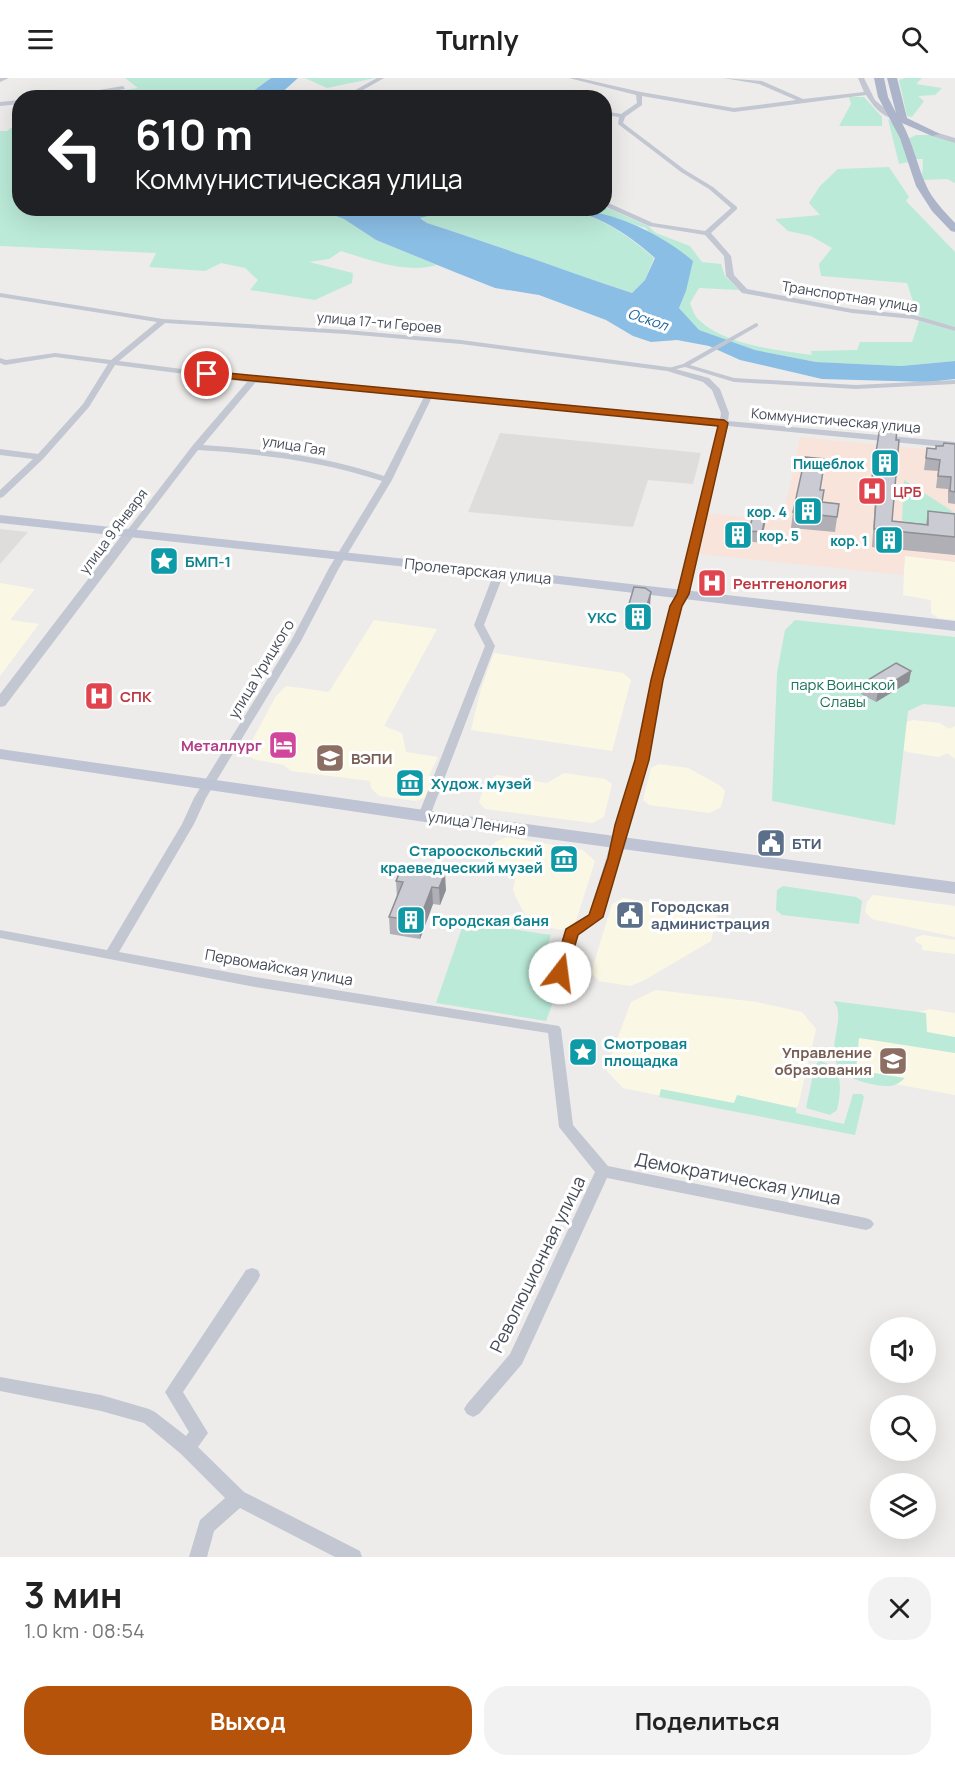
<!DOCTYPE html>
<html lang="ru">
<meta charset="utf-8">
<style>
body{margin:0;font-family:Manrope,sans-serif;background:#f2f2f2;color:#222;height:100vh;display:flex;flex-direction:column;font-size:22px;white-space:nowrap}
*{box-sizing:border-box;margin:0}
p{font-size:20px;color:#767676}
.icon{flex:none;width:33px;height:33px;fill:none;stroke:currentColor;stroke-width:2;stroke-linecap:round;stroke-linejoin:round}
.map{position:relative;height:1479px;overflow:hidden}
.details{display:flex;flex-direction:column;background:#fff;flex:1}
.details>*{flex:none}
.hud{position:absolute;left:12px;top:12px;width:600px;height:126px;border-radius:24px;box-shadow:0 6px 24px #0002;background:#202124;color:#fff;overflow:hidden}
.controls{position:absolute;left:870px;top:1239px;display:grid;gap:12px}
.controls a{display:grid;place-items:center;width:66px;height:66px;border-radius:50%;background:#fff;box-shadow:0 6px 24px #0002;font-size:30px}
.pin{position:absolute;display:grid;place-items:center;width:51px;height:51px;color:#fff;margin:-26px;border:3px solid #fff;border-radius:50%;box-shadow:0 2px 6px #0007}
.me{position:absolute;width:66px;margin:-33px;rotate:15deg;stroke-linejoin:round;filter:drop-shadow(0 0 4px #0008)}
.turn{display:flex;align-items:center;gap:21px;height:126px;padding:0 24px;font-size:27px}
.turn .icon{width:78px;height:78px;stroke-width:2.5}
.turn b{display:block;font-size:42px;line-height:51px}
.round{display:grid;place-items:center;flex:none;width:63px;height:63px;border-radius:24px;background:#f2f2f2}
.summary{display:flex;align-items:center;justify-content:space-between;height:102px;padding:0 24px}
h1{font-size:36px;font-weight:700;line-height:45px}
.action{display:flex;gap:12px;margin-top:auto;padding:12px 24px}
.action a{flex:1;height:69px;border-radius:24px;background:#b45309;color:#fff;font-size:24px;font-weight:700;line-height:69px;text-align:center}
.action a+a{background:#f2f2f2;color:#222}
header{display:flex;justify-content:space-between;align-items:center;height:78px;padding:0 24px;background:#fff;font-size:27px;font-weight:700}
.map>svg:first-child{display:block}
.commercial{fill:#faf8e4}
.education{fill:#dfdddc}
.medical{fill:#f8e4db}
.green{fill:#bbead8}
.water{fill:#8bbee5}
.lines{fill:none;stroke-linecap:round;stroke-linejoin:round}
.pedestrian{fill:#c2c7d2;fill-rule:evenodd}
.minor{fill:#c2c7d2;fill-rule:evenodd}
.tertiary{fill:#c2c7d2;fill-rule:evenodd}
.secondary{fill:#bfc4d4;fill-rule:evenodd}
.primary{fill:#acb4c9;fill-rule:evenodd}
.wall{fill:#afafb5}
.shaded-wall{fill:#8e8f94}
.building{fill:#cbccd3;stroke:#8e8f94;stroke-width:1.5}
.route{fill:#b45309;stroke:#753606;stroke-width:1.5}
.labels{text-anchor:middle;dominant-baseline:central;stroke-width:6;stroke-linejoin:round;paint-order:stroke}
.far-street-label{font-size:14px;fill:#454b57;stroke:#fff}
.far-water-label{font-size:14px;font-style:italic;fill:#15619a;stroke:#fff}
.far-culture-label{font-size:14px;font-weight:bold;fill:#0d838f;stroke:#fff;text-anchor:end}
.far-health-label{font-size:14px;font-weight:bold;fill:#be3a42;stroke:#fff;text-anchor:start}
.culture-label{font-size:15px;font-weight:bold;fill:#0d838f;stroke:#fff;text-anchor:start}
.street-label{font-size:15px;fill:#454b57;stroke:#fff}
.health-label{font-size:15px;font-weight:bold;fill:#be3a42;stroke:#fff;text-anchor:start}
.park-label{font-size:15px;fill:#1c725a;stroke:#fff}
.hotel-label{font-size:15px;font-weight:bold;fill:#b23c85;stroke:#fff;text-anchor:end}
.education-label{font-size:15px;font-weight:bold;fill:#785e54;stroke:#fff;text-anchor:start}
.service-label{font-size:15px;font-weight:bold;fill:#4e5e75;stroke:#fff;text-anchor:start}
.near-street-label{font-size:18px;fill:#454b57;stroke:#fff}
</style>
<header><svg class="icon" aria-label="menu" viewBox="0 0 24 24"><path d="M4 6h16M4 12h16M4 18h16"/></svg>Turnly<svg class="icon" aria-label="search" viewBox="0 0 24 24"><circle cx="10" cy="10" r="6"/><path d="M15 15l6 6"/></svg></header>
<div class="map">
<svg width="955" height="1479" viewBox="0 0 955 1479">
<rect width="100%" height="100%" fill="#eeeceb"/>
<!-- commercial -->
<g class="commercial">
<polygon points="905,477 955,484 955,542 938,540 931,535 931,522 903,517"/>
<polygon points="0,505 35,511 10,542 39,546 0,598"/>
<polygon points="374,542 437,551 384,648 402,655 406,674 438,679 429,697 435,704 428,719 416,723 379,718 371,710 370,703 291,693 284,687 253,681 246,674 276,618 286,608 329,614"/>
<polygon points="494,575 623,595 631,602 612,673 471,652 481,611"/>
<polygon points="913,642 940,645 949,651 955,648 955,681 947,675 939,679 907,674 897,669 900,646"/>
<polygon points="659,686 688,690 719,707 725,713 721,729 710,735 649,727 643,722 651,690"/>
<polygon points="564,695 605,701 612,706 604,739 593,745 485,731 479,724 486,703 497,697 547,705"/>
<polygon points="507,759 583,772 595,783 575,846 561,852 534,846 527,840 515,818 513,811 516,798 486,789 495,764"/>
<polygon points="873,817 955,828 955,859 872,841 865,834 867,824"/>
<polygon points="623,820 703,832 717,838 711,863 643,903 630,908 599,903 591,895 612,826"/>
<polygon points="923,857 955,862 955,876 922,872 922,867 915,863 916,859"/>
<polygon points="656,912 756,924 802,934 816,951 798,1028 778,1042 623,1010 606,992 631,924"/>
<polygon points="930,931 955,935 955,1017 847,997 839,987 843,954"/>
</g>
<!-- education -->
<g class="education">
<polygon points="500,355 701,375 693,406 648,402 633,449 468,434"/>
<polygon points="0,451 28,454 0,486"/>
</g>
<!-- medical -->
<polygon class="medical" points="800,359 955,374 955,484 905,478 903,497 698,476 706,435 782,443"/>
<!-- green -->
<g class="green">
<polygon points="125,0 271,0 252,14 251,19 70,20 138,10"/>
<polygon points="305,0 375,0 327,10"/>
<polygon points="905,0 922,0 916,6 942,10 935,17 918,18 924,23 912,39 907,38 899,2"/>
<polygon points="849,19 864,19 882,39 882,48 839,48 851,26"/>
<path d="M888 41C901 50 904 70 909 84L899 86Z"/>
<path d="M19 44 20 130 317 131 344 141 376 162 437 187C407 196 370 182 341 173L329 181 309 184 353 195 352 205 315 222 250 212 258 202 245 190 221 185 205 193 149 189 156 175 0 168V53H7Z"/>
<polygon points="916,57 932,57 955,64 955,105 947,101 922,102 923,81 915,81 908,61"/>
<polygon points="889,89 909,119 906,123 955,174 955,249 925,241 917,236 907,205 821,198 819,186 832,170 811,158 788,153 775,141 820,137 809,125 820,108 838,91"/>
<path d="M605 129 648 148 656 155 690 168 702 184 721 186 725 198 739 212 699 210 690 225C692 230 694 237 698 241 724 267 777 272 812 277L811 273 857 272 860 264H912L919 243 955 253V283L901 288 816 284 755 272 698 252 679 230 686 213 646 150 582 131 604 130Z"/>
<path d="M564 131C599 137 628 157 654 180L645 202 632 215C563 192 496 167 427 145L420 139 452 132Z"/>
<polygon points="904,402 955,435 955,448 907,445 902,442"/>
<polygon points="795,542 955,559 955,629 923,626 908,633 895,747 772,723 777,595 785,552"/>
<polygon points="783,808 856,819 862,823 859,846 782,837 776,832 777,812"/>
<polygon points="464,844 551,857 534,906 558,911 546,943 436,925"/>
<path d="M833 923 926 935 927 954 955 959V975L859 960 856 992 905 1000C896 1009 888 1009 876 1007 801 994 854 944 833 923Z"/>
<path d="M819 983C845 987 841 1013 837 1032L830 1037 806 1030 815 987Z"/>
<polygon points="661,1011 734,1025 737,1017 796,1030 796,1035 844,1046 853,1016 862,1016 864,1019 855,1057 659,1019"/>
</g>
<!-- water -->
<g class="water">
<polygon points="271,0 298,0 277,19 251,19 252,14"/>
<path d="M317 131H502L452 132 420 140 427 145C496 167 563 192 632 215L645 202 655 180C628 156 599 137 564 131 609 131 659 154 693 183L686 213 679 230 699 252 755 272 816 284 901 288 955 283V301L928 304 822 301 740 282 709 268 677 262 651 264 633 258 606 242 539 217 495 210 457 195 376 162 344 141Z"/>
</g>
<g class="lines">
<!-- pedestrian -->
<polygon class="pedestrian" points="756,245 758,246 758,248 690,287 734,300 856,307 955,302 955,306 856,311 734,304 685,289 668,293 665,291 683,286"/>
<!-- minor -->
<g class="minor">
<polygon points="0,0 9,0 0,4"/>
<polygon points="377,0 384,0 349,20 341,20"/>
<path d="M569 0H579L641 14 734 30 796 22 759 6 723 0 762 3 803 21 864 14 858 0H864L875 22 895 39V41C882 39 873 28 866 17L734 34 642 18V27L625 39 623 45 685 92 713 109 737 129V131L711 155 731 178 734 197 747 211 852 231 914 237 955 249V253L913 241 852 235 742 215 726 198 724 178 705 157 649 148 604 128V123L653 145 705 153 731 130 709 111 681 94 618 46 619 39 604 37V33L621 36 637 25 636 17Z"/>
<polygon points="123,8 125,11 68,20 50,20"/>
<polygon points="491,14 511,18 514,20 489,17"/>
<polygon points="20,22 20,26 0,28 0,24"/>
<path d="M0 215 163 241 346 252 461 262 668 289 709 300 720 311 729 335 728 343 955 364V370L728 348 688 516 681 528 662 602 648 682 601 839 577 857 567 894 575 903 573 906C564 909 558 902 553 895L564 855 589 837 636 682 652 602 671 528 678 516 719 347 432 319 392 402 339 490 301 563 206 720 194 746 119 874 255 899 559 948 561 951 573 1047 608 1088 866 1140 871 1142 874 1146 871 1150 866 1152 607 1100 522 1286 479 1336 473 1339 467 1336 464 1331 467 1326 510 1276 595 1094 559 1049 548 955 255 909 0 860V852L107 872 182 746 194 720 291 563 329 490 382 403C322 383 261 376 198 372L132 458H126V454L193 367 247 304 115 287 89 329 43 381 3 419 0 420V412L33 381 0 377V371L38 376 83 326 108 286 55 279 5 287 0 285V280L6 282 55 275 111 282 157 244 0 219ZM165 245 346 256 461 266 667 293 703 304 712 312 721 335 720 342 288 301 253 300 119 283ZM255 305H288L424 319 384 398C326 378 264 371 203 367Z"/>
<polygon points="499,492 504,495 484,547 495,568 430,738 424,742 420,741 418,738 485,568 474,547 494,495"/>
<polygon points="252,1190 258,1192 260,1197 258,1202 183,1314 208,1355 198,1369 244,1414 360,1473 362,1479 335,1479 240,1430 214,1453 207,1479 189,1479 200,1442 225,1420 181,1376 144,1345 101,1333 0,1313 0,1299 101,1317 149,1331 155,1334 186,1358 189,1354 165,1314 246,1192"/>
</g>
<!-- tertiary -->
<g class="tertiary">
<polygon points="935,54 955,60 955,65 932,58 932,54"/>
<polygon points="129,452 135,456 133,459 5,628 0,629 0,616 125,453"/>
</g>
<!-- secondary -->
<g class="secondary">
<polygon points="0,437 499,491 955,543 955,553 499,499 0,445"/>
<polygon points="0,671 452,736 955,804 955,816 452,748 0,681"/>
</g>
<!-- primary -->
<path class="primary" d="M874 0H884L888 19 896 35 887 0H897L907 40 940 56 932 58 902 45C913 65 917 87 926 107 932 121 944 133 955 145V154L951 153 932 133 916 108 900 60 878 19Z"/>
</g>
<!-- wall -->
<g class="wall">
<polygon points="880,349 896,362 892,443 926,446 928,433 955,436 955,477 872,469 875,424 868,423"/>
<polygon points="955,366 955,426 948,425 948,411 936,410 938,393 924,392 927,370 935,371"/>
<polygon points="821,412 823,424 839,426 835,454 791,450 793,434"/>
<polygon points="767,431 766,441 761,465 747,463 748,453"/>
<polygon points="650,529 643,553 625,552 626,536"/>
<polygon points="911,593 909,604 876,624 861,616 863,605"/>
<polygon points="410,790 436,794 446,812 440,827 433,826 420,861 390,856 389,839 397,821 396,803"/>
</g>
<!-- shaded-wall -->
<g class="shaded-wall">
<polygon points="767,431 766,441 761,465 762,454"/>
<polygon points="651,514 650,529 643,553 644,537"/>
<polygon points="911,593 909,604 876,624 878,613"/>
<polygon points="445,795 446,812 440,827 439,810"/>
<polygon points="432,809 433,826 420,861 419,843"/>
</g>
<!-- building -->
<g class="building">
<polygon points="880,349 897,351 896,362 899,362 892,443 928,447 928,433 955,436 955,459 874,451 877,407 871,406"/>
<polygon points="944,365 955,366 955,414 950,413 951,399 938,398 940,382 926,380 927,370 936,371 936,368 943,368"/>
<polygon points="805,379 825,381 820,412 824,412 822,424 839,426 837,439 793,434"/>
<polygon points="756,430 767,431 762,454 748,453"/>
<polygon points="634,509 645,510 651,514 644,537 626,536"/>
<polygon points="896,585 911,593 878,613 863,605"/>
<polygon points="411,787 436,791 436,793 445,795 439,810 432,809 419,843 389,839 403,804 396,803 402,789 410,790"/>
</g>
<!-- route -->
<polygon class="route" points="207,293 724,342 728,345 689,516 682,528 663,602 649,682 603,839 578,857 566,898 560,900 553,895 566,851 589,837 608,780 615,747 635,682 651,602 670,528 677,516 718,348 203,298 202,296"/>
<!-- icons -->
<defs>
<g id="building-square" transform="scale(1.5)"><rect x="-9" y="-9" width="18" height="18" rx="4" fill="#0f9aa8" stroke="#fff"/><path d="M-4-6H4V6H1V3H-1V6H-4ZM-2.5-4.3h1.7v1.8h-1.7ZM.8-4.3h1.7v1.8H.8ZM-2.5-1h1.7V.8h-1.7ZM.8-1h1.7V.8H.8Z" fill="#fff"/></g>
<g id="hospital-square" transform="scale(1.5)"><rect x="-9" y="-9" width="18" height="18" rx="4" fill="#e0444e" stroke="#fff"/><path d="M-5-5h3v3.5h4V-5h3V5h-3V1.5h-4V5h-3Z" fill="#fff"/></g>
<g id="sight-square" transform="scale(1.5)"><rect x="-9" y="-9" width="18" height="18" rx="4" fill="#0f9aa8" stroke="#fff"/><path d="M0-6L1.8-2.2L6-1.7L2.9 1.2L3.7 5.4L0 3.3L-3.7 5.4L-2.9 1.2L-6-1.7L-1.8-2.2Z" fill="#fff"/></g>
<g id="hotel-square" transform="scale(1.5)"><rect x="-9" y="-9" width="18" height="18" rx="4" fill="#d1479c" stroke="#fff"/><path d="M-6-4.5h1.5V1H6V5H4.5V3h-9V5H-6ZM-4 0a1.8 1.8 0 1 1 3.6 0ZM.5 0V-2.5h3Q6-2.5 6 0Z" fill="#fff"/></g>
<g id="university-square" transform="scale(1.5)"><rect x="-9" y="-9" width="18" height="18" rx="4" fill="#8d6e63" stroke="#fff"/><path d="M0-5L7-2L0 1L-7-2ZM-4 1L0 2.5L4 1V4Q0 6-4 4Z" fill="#fff"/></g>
<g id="museum-square" transform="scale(1.5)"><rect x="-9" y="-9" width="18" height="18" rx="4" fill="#0f9aa8" stroke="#fff"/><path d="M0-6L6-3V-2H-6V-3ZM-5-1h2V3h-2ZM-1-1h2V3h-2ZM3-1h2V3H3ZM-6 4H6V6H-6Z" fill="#fff"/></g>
<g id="civic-square" transform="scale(1.5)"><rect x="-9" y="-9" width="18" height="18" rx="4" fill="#5c6f8a" stroke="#fff"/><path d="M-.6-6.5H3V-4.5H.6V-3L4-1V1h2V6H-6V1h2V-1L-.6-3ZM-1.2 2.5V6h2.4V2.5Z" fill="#fff"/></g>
<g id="school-square" transform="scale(1.5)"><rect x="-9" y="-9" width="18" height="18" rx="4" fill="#8d6e63" stroke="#fff"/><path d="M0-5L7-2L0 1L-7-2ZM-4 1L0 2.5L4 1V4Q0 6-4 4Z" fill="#fff"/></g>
</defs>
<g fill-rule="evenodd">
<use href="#building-square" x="885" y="385"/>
<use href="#hospital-square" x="872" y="413"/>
<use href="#building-square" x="808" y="433"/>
<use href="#building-square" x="738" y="457"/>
<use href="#building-square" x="889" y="462"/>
<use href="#sight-square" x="164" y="483"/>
<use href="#hospital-square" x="712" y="505"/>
<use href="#building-square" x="638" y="539"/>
<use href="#hospital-square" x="99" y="618"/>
<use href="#hotel-square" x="283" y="667"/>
<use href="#university-square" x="330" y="680"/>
<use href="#museum-square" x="410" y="705"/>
<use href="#civic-square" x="771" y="765"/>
<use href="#museum-square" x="564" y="781"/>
<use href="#civic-square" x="630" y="837"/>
<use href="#building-square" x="411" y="842"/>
<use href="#sight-square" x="583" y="974"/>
<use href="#school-square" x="893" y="983"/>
</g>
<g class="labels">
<!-- far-street labels -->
<g class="far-street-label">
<text transform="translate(850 218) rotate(9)">Транспортная улица</text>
<text transform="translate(379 244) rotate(5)">улица 17-ти Героев</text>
<text transform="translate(836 342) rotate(5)">Коммунистическая улица</text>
<text transform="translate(294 367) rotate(9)">улица Гая</text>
<text transform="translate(113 453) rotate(-53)">улица 9 Января</text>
</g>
<!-- far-water labels -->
<g class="far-water-label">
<text transform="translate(648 241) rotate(19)">Оскол</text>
</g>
<!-- far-culture labels -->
<g class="far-culture-label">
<text x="864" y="385">Пищеблок</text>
<text x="787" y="433">кор. 4</text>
<text x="759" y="457" text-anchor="start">кор. 5</text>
<text x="868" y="462">кор. 1</text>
</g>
<!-- far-health labels -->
<g class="far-health-label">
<text x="893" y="413">ЦРБ</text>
</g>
<!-- culture labels -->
<g class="culture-label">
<text x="185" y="483">БМП-1</text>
<text x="617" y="539" text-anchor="end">УКС</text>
<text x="431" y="705">Худож. музей</text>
<text x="543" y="772" text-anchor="end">Старооскольский<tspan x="543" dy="17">краеведческий музей</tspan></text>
<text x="432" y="842">Городская баня</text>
<text x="604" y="965">Смотровая<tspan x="604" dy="17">площадка</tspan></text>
</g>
<!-- street labels -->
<g class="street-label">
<text transform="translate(478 493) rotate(6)">Пролетарская улица</text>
<text transform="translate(261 591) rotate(-59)">улица Урицкого</text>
<text transform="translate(477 745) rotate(8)">улица Ленина</text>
<text transform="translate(279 889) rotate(10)">Первомайская улица</text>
</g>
<!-- health labels -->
<g class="health-label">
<text x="733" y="505">Рентгенология</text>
<text x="120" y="618">СПК</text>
</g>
<!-- park labels -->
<g class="park-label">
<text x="843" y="606">парк Воинской<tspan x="843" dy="17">Славы</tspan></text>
</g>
<!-- hotel labels -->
<g class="hotel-label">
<text x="262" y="667">Металлург</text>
</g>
<!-- education labels -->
<g class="education-label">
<text x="351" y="680">ВЭПИ</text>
<text x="872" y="974" text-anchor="end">Управление<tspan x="872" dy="17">образования</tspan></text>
</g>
<!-- service labels -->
<g class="service-label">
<text x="792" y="765">БТИ</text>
<text x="651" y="828">Городская<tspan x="651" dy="17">администрация</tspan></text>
</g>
<!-- near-street labels -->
<g class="near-street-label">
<text transform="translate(738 1100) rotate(11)">Демократическая улица</text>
<text transform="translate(537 1186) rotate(-64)">Революционная улица</text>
</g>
</g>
</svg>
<div class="controls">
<a><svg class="icon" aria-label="sound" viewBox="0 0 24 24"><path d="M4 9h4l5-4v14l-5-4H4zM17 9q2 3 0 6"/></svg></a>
<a><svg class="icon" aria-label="search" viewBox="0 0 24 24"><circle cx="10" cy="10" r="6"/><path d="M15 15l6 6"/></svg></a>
<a><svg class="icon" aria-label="layers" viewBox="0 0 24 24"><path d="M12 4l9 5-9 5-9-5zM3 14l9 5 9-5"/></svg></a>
</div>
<div class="pin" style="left:207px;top:296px;background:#d93025"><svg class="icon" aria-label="arrive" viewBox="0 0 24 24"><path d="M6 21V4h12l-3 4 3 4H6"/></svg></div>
<svg class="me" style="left:560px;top:895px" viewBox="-20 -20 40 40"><circle r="19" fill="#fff"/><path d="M0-13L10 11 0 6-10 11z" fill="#b45309"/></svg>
<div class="hud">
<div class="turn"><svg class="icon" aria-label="left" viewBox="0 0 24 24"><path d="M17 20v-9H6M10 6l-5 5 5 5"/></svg><div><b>610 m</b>Коммунистическая улица</div></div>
</div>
</div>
<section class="details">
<div class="summary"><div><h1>3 мин</h1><p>1.0 km · 08:54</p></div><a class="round"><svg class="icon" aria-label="close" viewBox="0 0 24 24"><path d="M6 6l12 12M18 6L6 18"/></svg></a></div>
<div class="action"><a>Выход</a><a>Поделиться</a></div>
</section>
